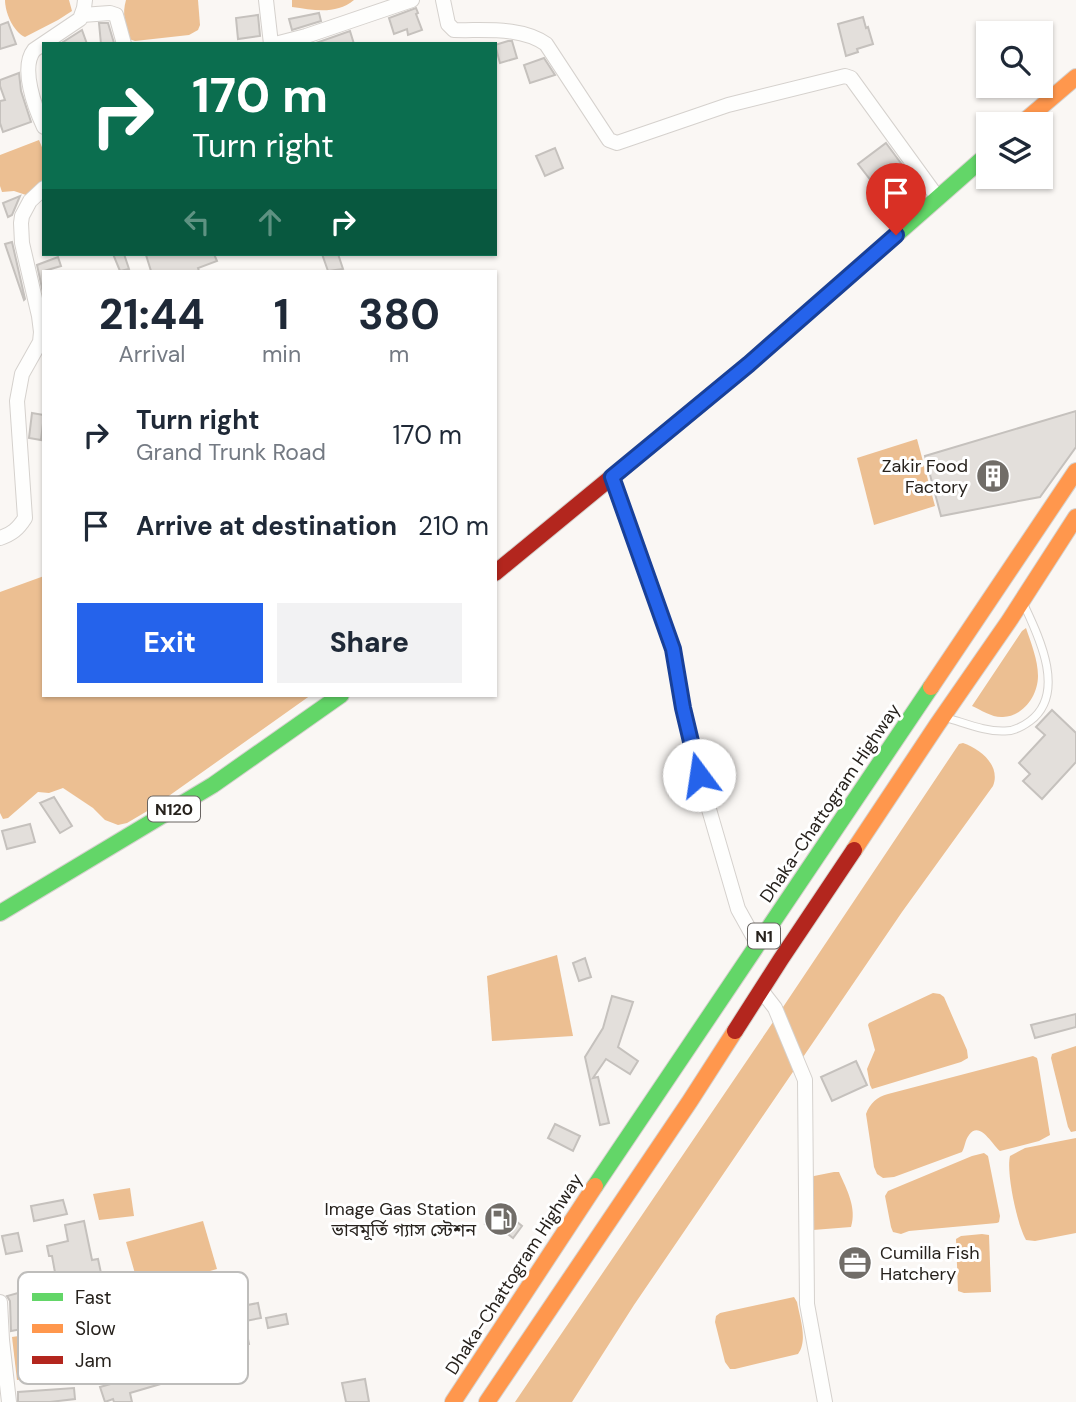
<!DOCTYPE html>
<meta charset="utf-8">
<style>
body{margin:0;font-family:"DM Sans","Noto Sans Bengali",sans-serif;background:#f2f2f3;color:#1f2937;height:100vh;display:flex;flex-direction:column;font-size:26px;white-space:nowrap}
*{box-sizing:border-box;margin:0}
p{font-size:23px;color:#747a83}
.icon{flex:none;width:38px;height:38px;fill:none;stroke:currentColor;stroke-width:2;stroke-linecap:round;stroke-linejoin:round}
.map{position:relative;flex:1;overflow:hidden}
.drawer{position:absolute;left:42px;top:270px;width:455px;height:427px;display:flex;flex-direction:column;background:#fff;border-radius:0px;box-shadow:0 2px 5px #0004}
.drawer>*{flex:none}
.guide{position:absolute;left:42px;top:42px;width:455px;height:214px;border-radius:0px;box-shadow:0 2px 5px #0004;background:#0b6e4f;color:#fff;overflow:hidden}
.tools{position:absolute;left:976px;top:21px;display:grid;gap:14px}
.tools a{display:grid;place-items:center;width:77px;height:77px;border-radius:0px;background:#fff;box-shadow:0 2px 5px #0004;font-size:35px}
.pin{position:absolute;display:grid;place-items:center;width:60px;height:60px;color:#fff;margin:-72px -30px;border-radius:50% 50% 50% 0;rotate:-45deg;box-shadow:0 0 7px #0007}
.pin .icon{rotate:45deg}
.me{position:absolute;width:77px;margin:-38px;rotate:346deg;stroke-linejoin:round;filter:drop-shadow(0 0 5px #0008)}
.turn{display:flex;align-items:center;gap:24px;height:147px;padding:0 35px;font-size:32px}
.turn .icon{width:91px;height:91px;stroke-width:2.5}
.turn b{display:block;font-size:49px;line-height:60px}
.lanes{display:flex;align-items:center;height:66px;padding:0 35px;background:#0003;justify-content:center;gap:35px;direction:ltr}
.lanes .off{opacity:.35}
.eta{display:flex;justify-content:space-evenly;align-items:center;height:119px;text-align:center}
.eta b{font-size:42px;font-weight:800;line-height:49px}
.primary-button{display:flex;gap:14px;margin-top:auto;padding:14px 35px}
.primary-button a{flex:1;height:80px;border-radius:0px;background:#2563eb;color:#fff;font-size:28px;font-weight:800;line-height:80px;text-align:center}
.primary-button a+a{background:#f2f2f3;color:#1f2937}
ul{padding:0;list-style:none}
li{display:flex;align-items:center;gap:21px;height:91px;padding:0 35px}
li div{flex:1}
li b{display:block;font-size:26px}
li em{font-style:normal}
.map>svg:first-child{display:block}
.water{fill:#ecbf92}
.building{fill:#e3dfdb;stroke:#c5c1bd;stroke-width:2}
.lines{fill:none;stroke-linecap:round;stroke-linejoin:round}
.lane-casing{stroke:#d5d1cd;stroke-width:9}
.street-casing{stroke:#d5d1cd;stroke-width:16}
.fast-casing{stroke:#d5d1cd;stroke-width:18}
.slow-casing{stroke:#d5d1cd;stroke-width:18}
.jam-casing{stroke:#d5d1cd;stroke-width:18}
.lane{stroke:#fefefd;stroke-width:7}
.street{stroke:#fefefd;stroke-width:14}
.fast{stroke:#63d668;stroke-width:16}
.slow{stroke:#ff974d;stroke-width:16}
.jam{stroke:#b3261e;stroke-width:16}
.route-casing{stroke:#184099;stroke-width:18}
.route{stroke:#2563eb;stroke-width:12}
.labels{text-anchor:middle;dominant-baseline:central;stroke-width:6;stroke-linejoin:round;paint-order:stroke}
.shield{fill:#fff;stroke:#686461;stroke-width:2}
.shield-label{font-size:16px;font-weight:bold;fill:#27221d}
.poi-label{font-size:18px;fill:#27221d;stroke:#fff;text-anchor:end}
.street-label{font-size:18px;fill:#27221d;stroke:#fff}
.key{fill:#fff;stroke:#bebdbb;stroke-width:2}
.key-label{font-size:19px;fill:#27221d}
</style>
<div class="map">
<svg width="1076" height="1402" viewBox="0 0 1076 1402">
<rect width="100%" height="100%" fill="#faf7f4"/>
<!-- water -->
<g class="water">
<path d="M5 0H69L72 11 58 20 25 37C13 32 5 12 5 0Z"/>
<path d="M126 0H198L200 25 198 30 189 35 135 41 129 39C125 26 122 13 126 0Z"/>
<path d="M292 0H354C336 15 314 10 292 7Z"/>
<polygon points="39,140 44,152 44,179 26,195 14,191 2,192 0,186 0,155"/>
<polygon points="917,439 935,506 874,525 857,458"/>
<polygon points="44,576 44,695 311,695 149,810 127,823 118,825 105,820 93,808 63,788 49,793 38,792 8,818 3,819 0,813 0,592"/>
<path d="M1026 628C1031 643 1038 660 1038 676 1038 695 1024 716 1003 717 993 718 981 710 972 706L1022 631Z"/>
<path d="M963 743C981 749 1001 766 993 786L902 912 634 1305 572 1402H515L767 1031 959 744Z"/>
<polygon points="557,955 573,1036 492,1041 487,976"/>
<polygon points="933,993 940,994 944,997 967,1050 968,1058 961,1062 872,1089 870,1085 867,1069 875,1050 868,1025 869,1023"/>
<polygon points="1076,1046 1076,1131 1071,1132 1068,1127 1051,1058 1052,1054"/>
<path d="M1033 1056 1037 1058 1038 1062 1050 1135 1039 1141 1000 1151C992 1145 980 1120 969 1135 965 1140 965 1147 962 1152L894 1177 883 1178 877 1174 874 1167 866 1114C870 1103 877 1097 888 1094Z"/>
<path d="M1076 1138V1233L1035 1241 1026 1240C1017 1225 1006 1172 1010 1156L1025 1148Z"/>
<polygon points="984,1153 988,1156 1000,1216 999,1222 997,1223 909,1231 901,1234 893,1232 891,1227 885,1196 888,1191 972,1156"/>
<path d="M834 1172H839C847 1190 857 1208 851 1227L813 1230 809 1177Z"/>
<polygon points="130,1188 134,1216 99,1220 93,1194"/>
<polygon points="203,1221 217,1269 140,1291 126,1242"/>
<polygon points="982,1234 989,1235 991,1292 964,1293 958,1291 956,1239 961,1236"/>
<path d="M794 1297 797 1302C800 1318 808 1341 798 1354L735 1369H730L725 1362 715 1322 716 1316 720 1313Z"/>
<polygon points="119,1321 123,1366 17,1380 12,1337"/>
</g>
<!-- building -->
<g class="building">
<polygon points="416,8 418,13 416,14 422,30 408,35 407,29 394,34 389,18"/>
<polygon points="319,13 321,21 292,30 289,19"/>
<polygon points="258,15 260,36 238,39 236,18"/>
<polygon points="863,17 866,28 868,27 873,44 857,49 858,52 846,56 838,24"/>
<polygon points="8,22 16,44 0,49 0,25"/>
<polygon points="99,23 108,23 114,43 101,44"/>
<polygon points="82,30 87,44 60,44"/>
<polygon points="350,31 354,44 316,44 316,43"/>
<polygon points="508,41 512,41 517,58 500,63 495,45"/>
<polygon points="544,58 555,75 530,83 524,65"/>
<polygon points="19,73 21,91 31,122 3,132 0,123 0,101 5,100 0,86 0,80"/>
<polygon points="886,143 903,166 876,187 858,164"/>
<polygon points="555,148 563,168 545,176 536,156"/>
<polygon points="20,196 12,215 8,217 3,203"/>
<polygon points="12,242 25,299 24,300 5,244"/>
<polygon points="113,254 124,254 129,269 120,271"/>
<polygon points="151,254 214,254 217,261 198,268 199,271 151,271 146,255"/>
<polygon points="322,254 338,254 343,269 328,271"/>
<polygon points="58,257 61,266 44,271 43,293 37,265"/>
<polygon points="1076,411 1076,447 1040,497 941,516 925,456"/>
<polygon points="32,413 44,415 41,440 29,438"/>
<polygon points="1052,710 1076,733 1076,762 1042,799 1023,781 1030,774 1019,763 1045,735 1036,727"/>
<polygon points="54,797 72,826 60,833 40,803"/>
<polygon points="30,824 35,842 7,849 2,831"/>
<polygon points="585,958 591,977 579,981 573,963"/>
<polygon points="612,996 633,1002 618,1047 638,1061 630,1074 606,1059 593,1078 598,1077 609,1123 600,1125 585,1057 603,1028"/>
<polygon points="1076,1014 1076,1027 1035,1038 1031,1025"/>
<polygon points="856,1061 867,1085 832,1101 821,1077"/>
<polygon points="555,1124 580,1136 573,1151 548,1138"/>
<polygon points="63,1200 67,1214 34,1221 31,1206"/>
<polygon points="500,1204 508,1210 506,1213 522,1226 513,1238 498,1227 495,1231 485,1224"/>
<polygon points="84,1221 92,1260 98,1259 101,1273 81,1278 87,1307 77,1309 73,1291 59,1294 52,1256 49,1256 47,1246 68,1241 65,1225"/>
<polygon points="18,1233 22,1251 6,1254 2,1236"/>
<polygon points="36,1288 42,1308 19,1315 22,1329 11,1331 10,1301 7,1296"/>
<polygon points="258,1303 261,1318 240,1322 237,1307"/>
<polygon points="286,1314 288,1324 268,1328 266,1318"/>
<polygon points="245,1324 249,1344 233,1348 229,1327"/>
<polygon points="158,1364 164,1383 130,1393 132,1402 114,1402 113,1399 105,1402 100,1387 128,1379 127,1376 142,1372 141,1369"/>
<polygon points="365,1379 369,1402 346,1402 342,1383"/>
<polygon points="74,1388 75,1399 50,1402 18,1402 18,1392"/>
</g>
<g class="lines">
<!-- lane casing -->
<g class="lane-casing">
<path id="lane" d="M947 718C965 723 986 732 1005 731 1015 731 1022 727 1030 721 1066 694 1040 639 1025 607"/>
</g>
<!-- street casing -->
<g class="street-casing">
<g id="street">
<polyline points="266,0 271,44"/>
<path d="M443 0 448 24 454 30C484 31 520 26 546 44L609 140 617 143 728 105 845 76 851 78 938 198"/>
<polyline points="82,15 110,13 116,15 124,44"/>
<polyline points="275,44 306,36 412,0"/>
<path d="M44 127C35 108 20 68 34 50L80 19 84 8 85 0"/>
<polyline points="612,477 673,649 683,708 699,775 738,909 758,945"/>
<path d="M0 538C12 534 18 529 25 518L17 401 22 374 40 342 41 332 39 316 22 243 21 223 22 216 30 201 44 188"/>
<polyline points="761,990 775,1008 805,1080 807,1304 825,1402"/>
<polyline points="0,1302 2,1340 9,1402"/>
</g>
</g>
<!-- fast casing -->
<g class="fast-casing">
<g id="fast">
<polyline points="675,425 749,364 989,153"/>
<polyline points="0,913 213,785 341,695"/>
<polyline points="595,1186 931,687"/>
</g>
</g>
<!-- slow casing -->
<g class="slow-casing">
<g id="slow">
<polyline points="1021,124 1076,77"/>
<polyline points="931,687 1076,471"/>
<polyline points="854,850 937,725 1009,621 1076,517"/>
<polyline points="453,1402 595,1186"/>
<polyline points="487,1402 690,1101 735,1031"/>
</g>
</g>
<!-- jam casing -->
<g class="jam-casing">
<g id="jam">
<polyline points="495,573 675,425"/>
<polyline points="735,1031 781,959 854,850"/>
</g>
</g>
<!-- lane -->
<use href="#lane" class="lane"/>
<!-- street -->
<use href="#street" class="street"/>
<!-- fast -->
<use href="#fast" class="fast"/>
<!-- slow -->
<use href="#slow" class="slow"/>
<!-- jam -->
<use href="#jam" class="jam"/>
</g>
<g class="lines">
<!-- route casing -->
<g class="route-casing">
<polyline id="route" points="699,775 683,708 673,649 612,477 749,364 896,235"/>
</g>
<!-- route -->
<use href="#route" class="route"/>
</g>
<!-- icons -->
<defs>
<g id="building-disc" transform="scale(1.75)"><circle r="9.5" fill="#716d68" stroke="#fff"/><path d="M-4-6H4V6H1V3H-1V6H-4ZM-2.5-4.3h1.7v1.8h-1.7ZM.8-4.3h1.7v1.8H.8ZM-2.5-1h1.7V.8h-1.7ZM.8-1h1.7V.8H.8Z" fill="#fff"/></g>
<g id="fuel-disc" transform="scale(1.75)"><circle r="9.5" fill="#716d68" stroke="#fff"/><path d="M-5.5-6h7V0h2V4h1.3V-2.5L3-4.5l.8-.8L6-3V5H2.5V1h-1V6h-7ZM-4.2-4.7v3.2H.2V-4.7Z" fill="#fff"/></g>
<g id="office-disc" transform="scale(1.75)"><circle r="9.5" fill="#716d68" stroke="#fff"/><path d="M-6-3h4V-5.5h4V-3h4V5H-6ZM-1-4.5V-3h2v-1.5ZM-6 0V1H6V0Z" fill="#fff"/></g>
</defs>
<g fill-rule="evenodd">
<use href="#building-disc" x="993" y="476"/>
<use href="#fuel-disc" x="501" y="1219"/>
<use href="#office-disc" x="855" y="1263"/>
</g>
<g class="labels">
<!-- shield labels -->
<g class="shield">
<rect x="148" y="796.5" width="52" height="25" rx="5"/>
<rect x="748" y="923.5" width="32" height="25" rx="5"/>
</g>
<g class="shield-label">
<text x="174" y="809">N120</text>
<text x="764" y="936">N1</text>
</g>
<!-- poi labels -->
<g class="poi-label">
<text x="968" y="466">Zakir Food<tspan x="968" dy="21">Factory</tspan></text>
<text x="476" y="1209">Image Gas Station<tspan x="476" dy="21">ভাবমূর্তি গ্যাস স্টেশন</tspan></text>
<text x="880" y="1253" text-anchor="start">Cumilla Fish<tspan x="880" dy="21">Hatchery</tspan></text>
</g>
<!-- street labels -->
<g class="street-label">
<text transform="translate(830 803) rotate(-56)">Dhaka-Chattogram Highway</text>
<text transform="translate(514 1274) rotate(-57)">Dhaka-Chattogram Highway</text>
</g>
</g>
<!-- legend -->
<rect x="18" y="1272" width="230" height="112" rx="10" class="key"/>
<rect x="32" y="1293" width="31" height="8" fill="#63d668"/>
<rect x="32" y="1324" width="31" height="9" fill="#ff974d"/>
<rect x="32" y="1356" width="31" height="8" fill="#b3261e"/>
<g class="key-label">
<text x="75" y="1304">Fast</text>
<text x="75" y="1335">Slow</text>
<text x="75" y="1367">Jam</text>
</g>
</svg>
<div class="tools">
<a><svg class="icon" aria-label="search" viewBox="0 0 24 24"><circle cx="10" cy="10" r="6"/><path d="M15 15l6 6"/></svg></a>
<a><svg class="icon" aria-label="layers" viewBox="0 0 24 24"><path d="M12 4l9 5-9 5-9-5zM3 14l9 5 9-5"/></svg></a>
</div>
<div class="pin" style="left:896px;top:235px;background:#d93025"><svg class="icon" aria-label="arrive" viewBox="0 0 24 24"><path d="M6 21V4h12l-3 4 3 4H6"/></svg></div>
<svg class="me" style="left:699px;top:775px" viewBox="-20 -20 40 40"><circle r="19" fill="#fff"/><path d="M0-13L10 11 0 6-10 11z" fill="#2563eb"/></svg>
<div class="guide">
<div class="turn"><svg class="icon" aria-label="right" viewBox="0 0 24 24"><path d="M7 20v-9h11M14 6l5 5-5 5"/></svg><div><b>170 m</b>Turn right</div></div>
<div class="lanes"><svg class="icon off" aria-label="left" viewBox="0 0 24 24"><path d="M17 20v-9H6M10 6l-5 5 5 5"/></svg><svg class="icon off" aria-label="ahead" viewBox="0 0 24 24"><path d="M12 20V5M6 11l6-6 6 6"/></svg><svg class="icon" aria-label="right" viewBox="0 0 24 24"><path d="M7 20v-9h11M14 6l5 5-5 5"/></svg></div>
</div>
<section class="drawer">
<div class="eta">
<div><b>21:44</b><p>Arrival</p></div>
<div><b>1</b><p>min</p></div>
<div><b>380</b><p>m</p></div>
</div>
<ul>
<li><svg class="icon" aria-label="right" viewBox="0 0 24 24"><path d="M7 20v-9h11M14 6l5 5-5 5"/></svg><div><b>Turn right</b><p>Grand Trunk Road</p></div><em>170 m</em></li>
<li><svg class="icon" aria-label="arrive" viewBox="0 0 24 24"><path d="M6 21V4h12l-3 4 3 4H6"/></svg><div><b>Arrive at destination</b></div><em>210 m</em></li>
</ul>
<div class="primary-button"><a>Exit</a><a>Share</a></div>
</section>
</div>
